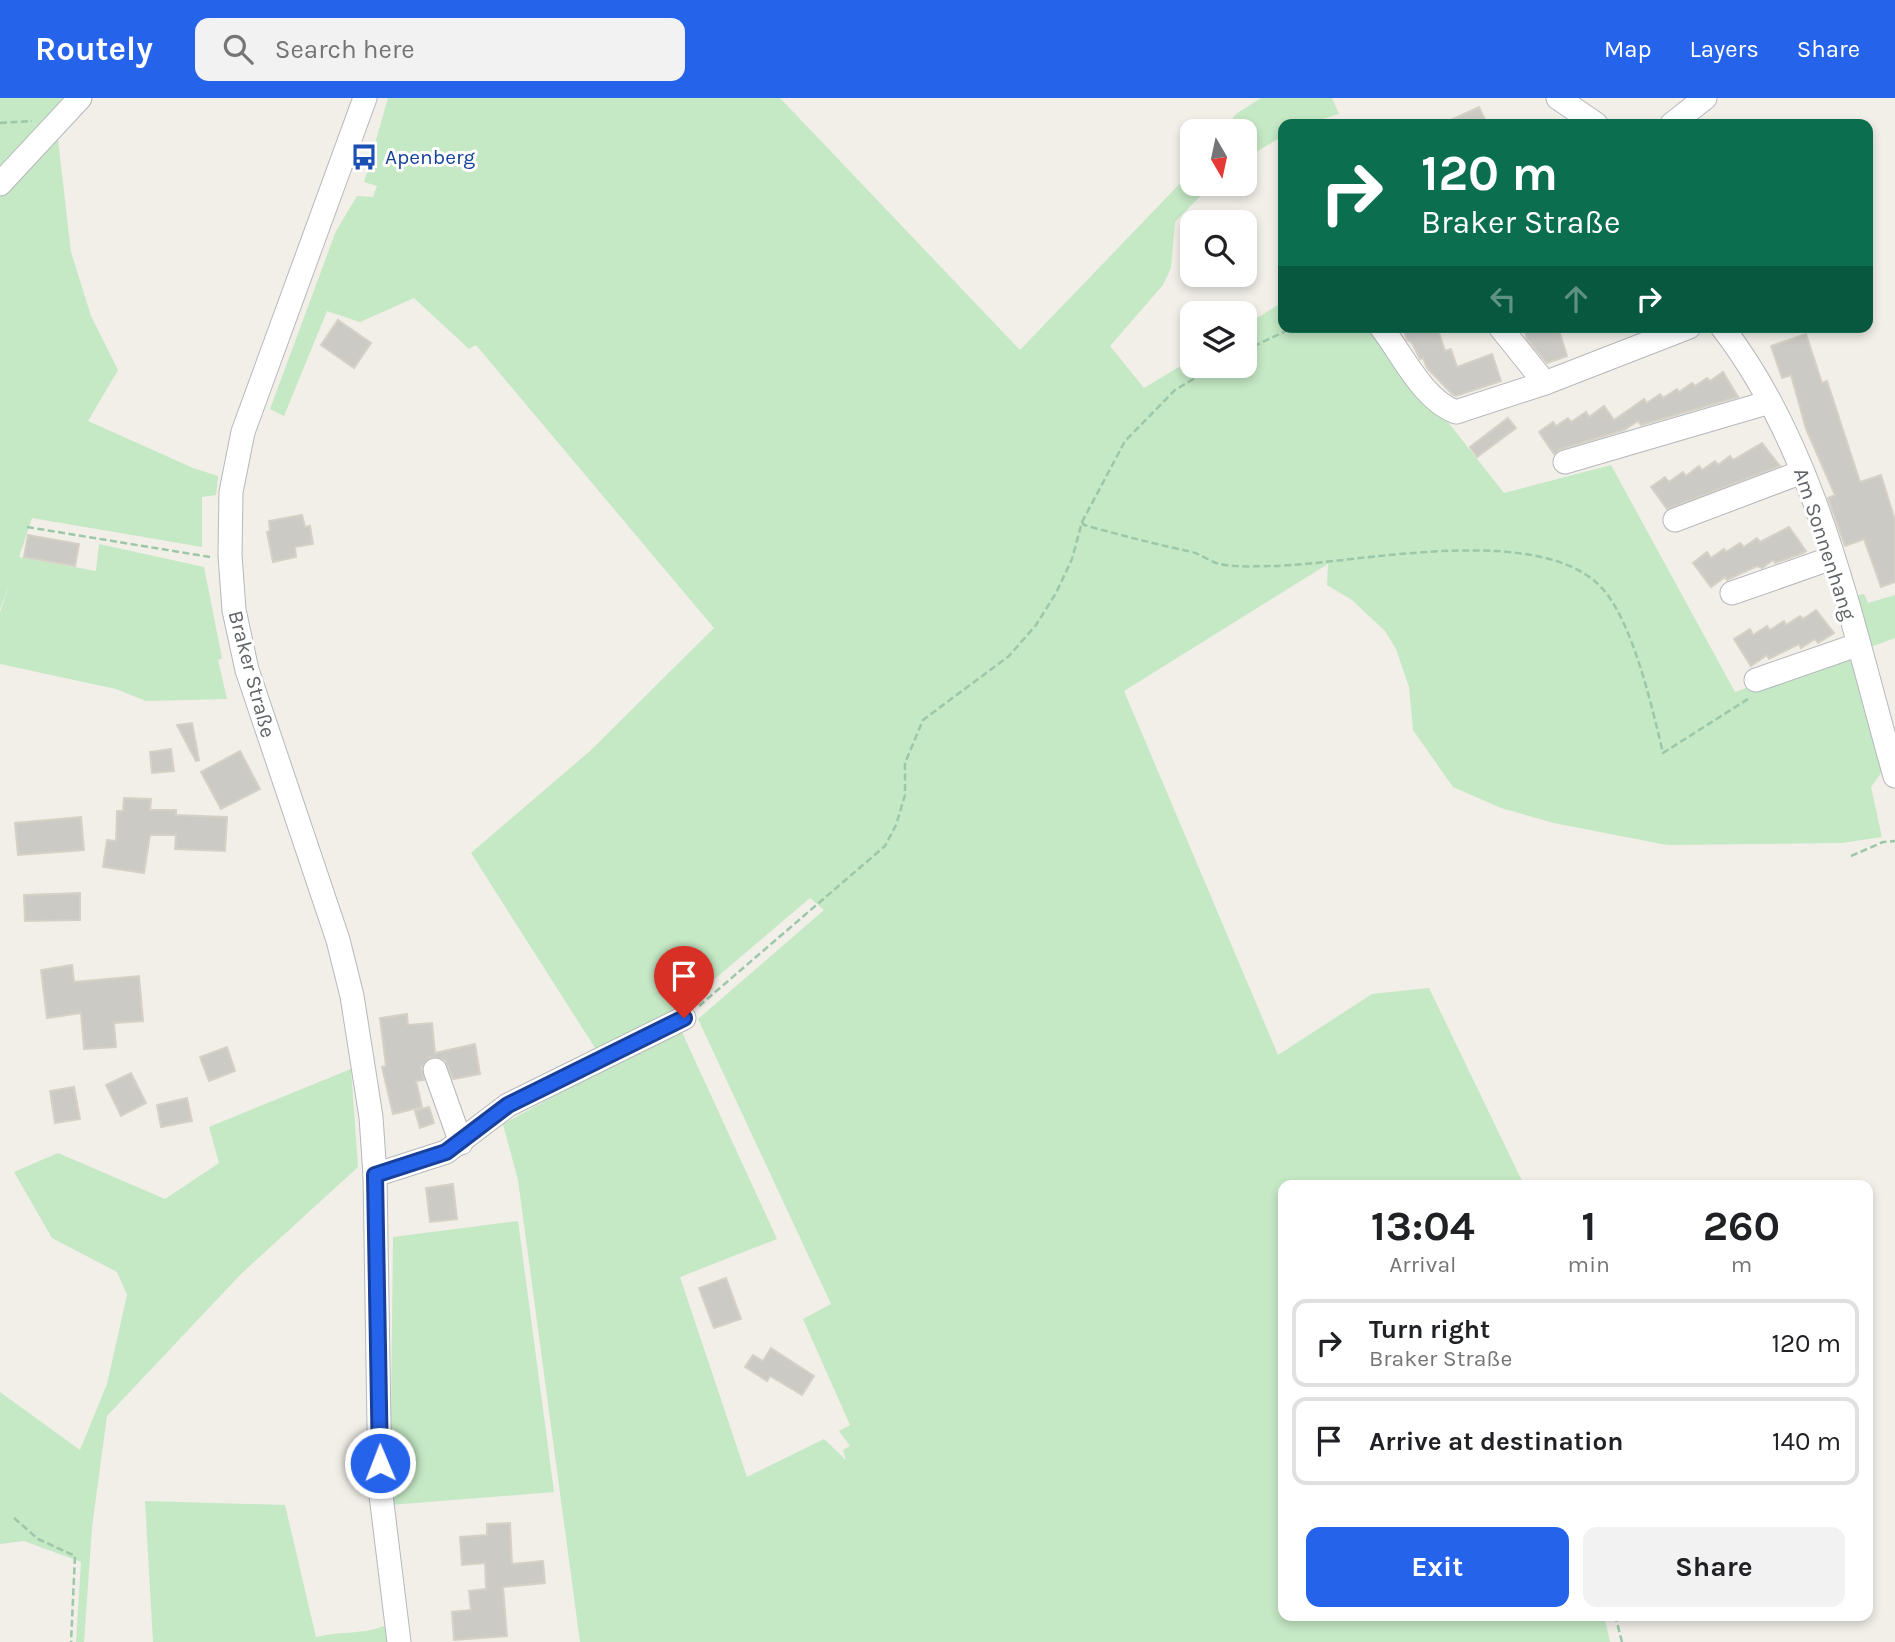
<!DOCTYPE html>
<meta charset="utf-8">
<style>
body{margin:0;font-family:Karla,sans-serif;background:#f2f2f2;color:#202124;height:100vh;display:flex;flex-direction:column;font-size:26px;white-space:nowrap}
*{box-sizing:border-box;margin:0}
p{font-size:23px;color:#757577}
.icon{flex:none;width:38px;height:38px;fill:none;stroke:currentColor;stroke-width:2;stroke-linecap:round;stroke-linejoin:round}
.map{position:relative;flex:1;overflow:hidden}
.drawer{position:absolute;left:1278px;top:1082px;width:595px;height:441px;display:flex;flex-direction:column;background:#fff;border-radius:14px;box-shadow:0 4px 10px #0003}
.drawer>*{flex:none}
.banner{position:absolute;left:1278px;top:21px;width:595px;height:214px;border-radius:14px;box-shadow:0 4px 10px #0003;background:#0b6e4f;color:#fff;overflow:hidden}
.needle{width:46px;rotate:171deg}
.buttons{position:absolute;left:1180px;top:21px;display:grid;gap:14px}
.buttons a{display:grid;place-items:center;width:77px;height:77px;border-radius:14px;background:#fff;box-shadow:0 4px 10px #0003;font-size:35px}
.pin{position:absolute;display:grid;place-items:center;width:60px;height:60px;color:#fff;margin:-72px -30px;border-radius:50% 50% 50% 0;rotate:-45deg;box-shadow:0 0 7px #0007}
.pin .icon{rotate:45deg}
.me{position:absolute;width:77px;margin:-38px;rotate:359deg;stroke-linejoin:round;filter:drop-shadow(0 0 5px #0008)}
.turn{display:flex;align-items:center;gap:24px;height:147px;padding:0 28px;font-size:32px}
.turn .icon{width:91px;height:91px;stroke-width:2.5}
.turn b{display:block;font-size:49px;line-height:60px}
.lanes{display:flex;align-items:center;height:66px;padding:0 28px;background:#0003;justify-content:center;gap:35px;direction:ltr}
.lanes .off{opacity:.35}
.eta{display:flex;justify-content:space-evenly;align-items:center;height:119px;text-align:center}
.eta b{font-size:42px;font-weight:700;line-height:49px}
.cta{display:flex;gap:14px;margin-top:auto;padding:14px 28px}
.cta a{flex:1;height:80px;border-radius:14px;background:#2563eb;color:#fff;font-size:28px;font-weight:700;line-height:80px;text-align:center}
.cta a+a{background:#f2f2f2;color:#202124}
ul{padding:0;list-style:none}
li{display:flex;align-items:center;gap:21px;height:88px;margin:0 14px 10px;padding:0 14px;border:4px solid #e0e0e0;border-radius:14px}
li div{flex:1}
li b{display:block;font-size:26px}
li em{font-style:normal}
header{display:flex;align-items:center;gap:42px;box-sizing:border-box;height:98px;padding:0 35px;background:#2563eb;color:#fff}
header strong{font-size:33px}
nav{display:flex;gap:38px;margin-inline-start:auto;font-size:24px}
.search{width:490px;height:63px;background:#f2f2f2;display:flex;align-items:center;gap:18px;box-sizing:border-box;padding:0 24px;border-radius:14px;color:#757577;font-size:26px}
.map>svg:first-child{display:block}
.green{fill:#c5e8c5}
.building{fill:#cccac5;stroke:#d6d1c6;stroke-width:2}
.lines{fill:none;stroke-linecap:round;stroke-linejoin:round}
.minor-casing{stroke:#b5b8bc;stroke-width:25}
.path{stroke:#9cc7a9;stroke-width:2.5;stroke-dasharray:7 3.5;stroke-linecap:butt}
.minor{stroke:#fff;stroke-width:23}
.route-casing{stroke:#184099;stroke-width:18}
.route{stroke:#2563eb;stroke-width:12}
.labels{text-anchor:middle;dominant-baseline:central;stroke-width:6;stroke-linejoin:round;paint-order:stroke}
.transit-label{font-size:21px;fill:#164399;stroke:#fff;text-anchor:start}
.street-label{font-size:21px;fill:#5f6368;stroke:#fff}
</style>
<header>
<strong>Routely</strong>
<div class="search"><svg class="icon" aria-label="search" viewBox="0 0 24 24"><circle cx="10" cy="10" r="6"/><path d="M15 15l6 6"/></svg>Search here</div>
<nav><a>Map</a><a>Layers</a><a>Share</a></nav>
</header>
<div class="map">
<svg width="1895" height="1544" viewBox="0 0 1895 1544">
<rect width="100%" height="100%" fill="#f1efe8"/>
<!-- green -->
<g class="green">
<polygon points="0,0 70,0 60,24 58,42 71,154 91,218 118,272 88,323 193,370 218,378 216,397 202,399 202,449 32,420 19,459 96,473 99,446 204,469 222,560 218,562 227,601 146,603 116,591 0,566 0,514 10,485 0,511"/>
<polygon points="388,0 780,0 1020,252 1192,73 1192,86 1212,86 1175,124 1171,170 1163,187 1110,248 1144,290 1192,261 1192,268 1244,268 1244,228 1283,204 1283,229 1373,229 1504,395 1611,367 1735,594 1851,553 1884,671 1871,689 1882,739 1842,745 1667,747 1554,725 1501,710 1453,689 1413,632 1409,589 1396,551 1385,533 1352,502 1327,487 1328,466 1124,593 1278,957 1372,896 1429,890 1524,1087 1283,1087 1283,1517 1604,1517 1610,1544 580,1544 518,1082 503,1026 680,930 777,1141 680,1179 747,1379 824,1341 846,1362 843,1352 850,1348 839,1333 850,1327 803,1221 831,1206 698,921 824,812 810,800 683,908 597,953 471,755 590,653 714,530 476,247 469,251 414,200 360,224 327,213 284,318 270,311 336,133 357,98 373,99 377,88 364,84"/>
<polygon points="1261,0 1332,0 1339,16 1307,26 1283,26 1283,38 1244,61 1244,33 1223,33 1236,16"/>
<polygon points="1864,496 1868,505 1895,497 1895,540 1865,551 1848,500"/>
<polygon points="351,971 358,1069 241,1176 107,1318 92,1429 84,1544 76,1544 81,1464 24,1443 0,1446 0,1294 80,1352 107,1286 127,1197 117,1174 52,1140 14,1074 58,1055 165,1101 219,1065 209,1029"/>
<polygon points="518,1123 554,1394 390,1407 393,1139"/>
<path d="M145 1403 285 1407 316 1539C338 1533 362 1537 384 1528L388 1544H153Z"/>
</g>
<!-- building -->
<g class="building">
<polygon points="1479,9 1487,26 1442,26"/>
<polygon points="338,222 371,245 354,270 321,247"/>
<polygon points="1403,229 1437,229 1445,253 1451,251 1457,269 1492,256 1501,283 1456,298 1452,296 1427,270 1423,260 1420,261 1412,245 1407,242"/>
<polygon points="1524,229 1558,229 1567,258 1547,265 1527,241"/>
<polygon points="1806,236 1822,285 1827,283 1860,384 1881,377 1895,422 1895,484 1881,489 1864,441 1845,448 1828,400 1835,397 1806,331 1791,277 1782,280 1771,248"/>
<polygon points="1723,274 1738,299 1641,327 1638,323 1624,332 1561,351 1554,356 1539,334 1553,324 1556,328 1568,320 1571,324 1586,314 1589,319 1604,308 1614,322 1644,301 1647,305 1660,296 1663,300 1677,291 1679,294 1692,285 1695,288 1707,280 1710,283"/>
<polygon points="1508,320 1516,330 1477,359 1470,349"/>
<polygon points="1762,345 1780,368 1667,411 1651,389 1665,379 1669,384 1683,374 1686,378 1699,368 1702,372 1715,363 1718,367 1730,358 1733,362"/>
<polygon points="302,417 305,429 310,428 313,446 295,449 296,459 273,464 267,434 270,433 269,423"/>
<polygon points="1789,429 1806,453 1803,455 1775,465 1773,462 1762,470 1757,468 1727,482 1725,479 1711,489 1693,465 1707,454 1711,460 1724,451 1726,454 1740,445 1744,449 1757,440 1760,444"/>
<polygon points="28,437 79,446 75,468 24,459"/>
<polygon points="1816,512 1834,535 1818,545 1815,541 1801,550 1799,546 1769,561 1767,557 1751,568 1734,541 1750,531 1753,537 1767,528 1770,532 1784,523 1786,527 1800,518 1803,521"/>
<polygon points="192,625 199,662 196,663 177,627"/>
<polygon points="171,651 174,673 152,675 150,654"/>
<polygon points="240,653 260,691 221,711 201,674"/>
<polygon points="124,700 151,701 150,712 176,712 176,717 227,719 225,753 175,751 176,737 150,737 144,775 103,769 107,742 116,743 117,713 123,713"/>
<polygon points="81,719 84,752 18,757 15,725"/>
<polygon points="80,795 80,822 25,823 24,797"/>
<polygon points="72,867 74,884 139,878 143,923 114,925 116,949 84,951 81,915 47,920 41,872"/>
<polygon points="407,916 408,927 432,925 435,955 475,946 480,976 453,981 445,962 430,959 421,969 424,982 416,983 422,1009 393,1016 382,969 386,968 380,920"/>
<polygon points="227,949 235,973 209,983 200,959"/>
<polygon points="131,975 146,1005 121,1018 106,987"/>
<polygon points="74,989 80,1021 55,1025 50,993"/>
<polygon points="187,1000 192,1023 161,1029 157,1007"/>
<polygon points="429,1009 434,1025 420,1030 415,1013"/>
<polygon points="453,1086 457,1121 430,1124 426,1090"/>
<polygon points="726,1180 741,1221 714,1230 699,1190"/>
<polygon points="771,1250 814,1278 802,1297 770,1278 767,1283 745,1269 753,1257 763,1263"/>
<polygon points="510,1425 512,1466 543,1463 545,1485 503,1489 507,1538 454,1542 452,1514 471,1512 469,1493 486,1491 485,1465 462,1467 460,1439 487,1437 487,1426"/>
</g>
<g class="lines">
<!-- minor casing -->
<g class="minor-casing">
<g id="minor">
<polyline points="365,0 243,334 231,394 230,457 234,512 247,572 338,842 352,898 371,1019 375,1077 380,1389 399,1544"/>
<polyline points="1558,0 1596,26"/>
<polyline points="1672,26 1705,0"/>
<polyline points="0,86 80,0"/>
<path d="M1381 229C1402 256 1423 302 1456 314L1545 285 1689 229"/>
<polyline points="1500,229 1545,285"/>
<path d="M1722 229C1819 354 1852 529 1895 678"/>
<polyline points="1565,364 1770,304"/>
<polyline points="1675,422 1802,374"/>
<polyline points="1732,495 1832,460"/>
<polyline points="1756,582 1857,547"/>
<polyline points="435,972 461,1045"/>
<polyline points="375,1077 446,1054 508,1007 684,920"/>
</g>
</g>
<!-- path -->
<g class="path">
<polyline points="0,25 32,23"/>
<polyline points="1244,253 1294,229"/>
<path d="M1082 424 1084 427C1120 437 1155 446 1192 454 1200 456 1208 462 1216 465 1232 470 1257 468 1274 468 1357 466 1550 420 1607 496 1635 534 1652 609 1663 655L1748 601"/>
<polyline points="27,429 210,459"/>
<polyline points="1851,758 1883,744 1895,743"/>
<polyline points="699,908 885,748 896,727 905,697 905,665 923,622 1009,558 1036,527 1056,495 1072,461 1082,424 1125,343 1175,292 1215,268"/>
<polyline points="14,1420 38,1441 75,1458 71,1544"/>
<polyline points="1615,1517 1622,1544"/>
</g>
<!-- minor -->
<use href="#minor" class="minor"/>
</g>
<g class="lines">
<!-- route casing -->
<g class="route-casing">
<polyline id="route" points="380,1365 375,1077 446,1054 508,1007 684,920"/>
</g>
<!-- route -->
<use href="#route" class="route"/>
</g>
<!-- icons -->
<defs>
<g id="bus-bare" transform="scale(2.1)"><path d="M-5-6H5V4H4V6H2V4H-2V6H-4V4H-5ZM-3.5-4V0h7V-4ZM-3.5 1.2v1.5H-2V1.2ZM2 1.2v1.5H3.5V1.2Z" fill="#1a4fb4" stroke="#fff" stroke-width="2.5" paint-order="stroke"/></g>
</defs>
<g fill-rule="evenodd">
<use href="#bus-bare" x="364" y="59"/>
</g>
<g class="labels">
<!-- transit labels -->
<g class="transit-label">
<text x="385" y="59">Apenberg</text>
</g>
<!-- street labels -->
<g class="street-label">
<text transform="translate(1825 446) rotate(72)">Am Sonnenhang</text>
<text transform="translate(252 576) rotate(75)">Braker Straße</text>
</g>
</g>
</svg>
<div class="buttons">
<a><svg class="needle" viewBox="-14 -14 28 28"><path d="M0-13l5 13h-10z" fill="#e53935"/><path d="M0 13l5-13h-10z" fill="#757577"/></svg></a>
<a><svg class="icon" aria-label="search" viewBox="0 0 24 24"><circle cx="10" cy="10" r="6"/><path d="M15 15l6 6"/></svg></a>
<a><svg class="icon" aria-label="layers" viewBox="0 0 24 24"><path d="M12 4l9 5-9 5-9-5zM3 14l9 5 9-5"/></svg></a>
</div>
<div class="pin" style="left:684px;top:920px;background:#d93025"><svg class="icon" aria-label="arrive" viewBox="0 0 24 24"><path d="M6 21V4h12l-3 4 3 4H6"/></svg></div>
<svg class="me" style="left:380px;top:1365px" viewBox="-20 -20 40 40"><circle r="17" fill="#2563eb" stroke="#fff" stroke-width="3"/><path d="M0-11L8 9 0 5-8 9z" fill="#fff"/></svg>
<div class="banner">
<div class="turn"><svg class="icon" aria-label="right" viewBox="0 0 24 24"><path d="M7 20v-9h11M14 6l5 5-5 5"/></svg><div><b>120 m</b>Braker Straße</div></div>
<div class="lanes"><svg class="icon off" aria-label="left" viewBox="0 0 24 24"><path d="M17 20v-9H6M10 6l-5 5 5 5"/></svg><svg class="icon off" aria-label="ahead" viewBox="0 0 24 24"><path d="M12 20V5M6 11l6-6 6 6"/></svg><svg class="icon" aria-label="right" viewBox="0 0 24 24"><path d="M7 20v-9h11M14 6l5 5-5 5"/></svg></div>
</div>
<section class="drawer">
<div class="eta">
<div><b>13:04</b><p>Arrival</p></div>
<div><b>1</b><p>min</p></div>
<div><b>260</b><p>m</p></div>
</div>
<ul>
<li><svg class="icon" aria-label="right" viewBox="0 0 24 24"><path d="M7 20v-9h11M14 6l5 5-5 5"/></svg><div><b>Turn right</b><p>Braker Straße</p></div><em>120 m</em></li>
<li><svg class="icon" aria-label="arrive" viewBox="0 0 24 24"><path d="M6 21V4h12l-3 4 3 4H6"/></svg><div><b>Arrive at destination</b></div><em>140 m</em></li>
</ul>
<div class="cta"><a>Exit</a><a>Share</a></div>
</section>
</div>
